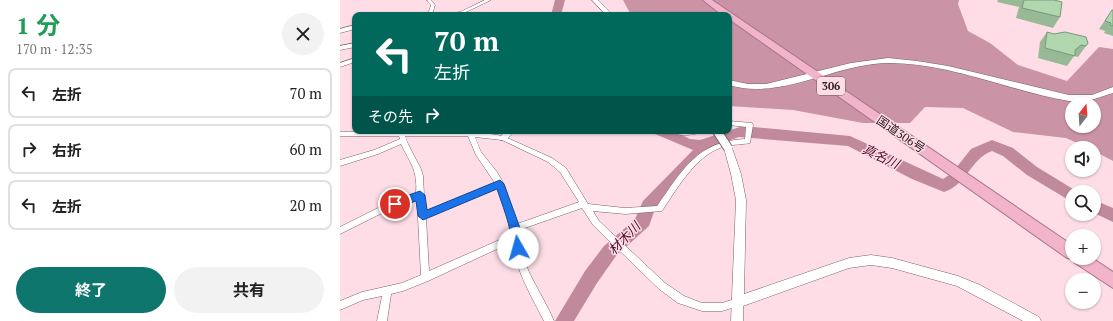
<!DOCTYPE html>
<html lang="ja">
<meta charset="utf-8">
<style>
body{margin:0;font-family:"PT Serif","Noto Sans JP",serif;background:#f2f2f2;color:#222;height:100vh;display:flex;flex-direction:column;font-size:15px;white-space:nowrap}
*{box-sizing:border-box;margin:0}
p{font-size:13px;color:#767676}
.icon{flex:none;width:22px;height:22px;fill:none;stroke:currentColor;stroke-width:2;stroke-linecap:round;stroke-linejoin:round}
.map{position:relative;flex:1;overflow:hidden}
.side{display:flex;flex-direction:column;background:#fff;width:340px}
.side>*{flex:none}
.hud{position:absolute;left:12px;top:12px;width:380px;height:122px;border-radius:8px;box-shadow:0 1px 3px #0004;background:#00695c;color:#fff;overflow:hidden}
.needle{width:26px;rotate:17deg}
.controls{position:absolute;left:725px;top:97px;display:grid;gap:8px}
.controls a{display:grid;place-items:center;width:36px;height:36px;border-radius:50%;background:#fff;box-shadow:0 1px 3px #0004;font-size:20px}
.pin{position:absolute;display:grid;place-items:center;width:34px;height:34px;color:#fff;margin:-17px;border:2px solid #fff;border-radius:50%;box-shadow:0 1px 4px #0007}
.me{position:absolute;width:44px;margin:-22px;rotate:353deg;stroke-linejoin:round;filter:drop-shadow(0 0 3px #0008)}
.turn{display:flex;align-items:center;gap:14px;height:84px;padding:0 16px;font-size:18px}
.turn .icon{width:52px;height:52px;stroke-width:2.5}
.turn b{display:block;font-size:28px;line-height:34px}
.then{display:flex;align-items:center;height:38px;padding:0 16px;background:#0003;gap:8px;font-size:15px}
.round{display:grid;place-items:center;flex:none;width:42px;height:42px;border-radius:21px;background:#f2f2f2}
.head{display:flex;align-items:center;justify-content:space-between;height:68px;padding:0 16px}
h1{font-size:24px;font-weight:700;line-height:30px;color:#1e9e55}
.cta{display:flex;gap:8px;margin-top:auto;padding:8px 16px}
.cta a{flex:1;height:46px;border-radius:24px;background:#0f766e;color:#fff;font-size:16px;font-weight:700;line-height:46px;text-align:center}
.cta a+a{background:#f2f2f2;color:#222}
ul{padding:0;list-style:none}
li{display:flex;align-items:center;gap:12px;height:50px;margin:0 8px 6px;padding:0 8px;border:2px solid #e0e0e0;border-radius:8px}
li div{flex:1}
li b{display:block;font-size:15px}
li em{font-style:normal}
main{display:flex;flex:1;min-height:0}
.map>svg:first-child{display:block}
.forest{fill:#cb93a6;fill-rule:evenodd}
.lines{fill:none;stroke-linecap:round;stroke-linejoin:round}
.river{fill:#c18a9c;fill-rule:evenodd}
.minor-casing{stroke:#7c5f69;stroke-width:1}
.tertiary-casing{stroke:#7c5f69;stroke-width:1}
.trunk-casing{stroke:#ab7587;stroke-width:2}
.minor{fill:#fff;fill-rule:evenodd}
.tertiary{fill:#fff;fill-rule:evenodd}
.trunk{fill:#f2b4ca;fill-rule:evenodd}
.tertiary-bridge-casing{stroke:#7c5f69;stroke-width:10;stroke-linecap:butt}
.tertiary-bridge{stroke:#fff;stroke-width:8}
.wall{fill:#97b996}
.building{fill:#b0d7ae;stroke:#7b967a}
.route{fill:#1a73e8;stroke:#114b97}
.labels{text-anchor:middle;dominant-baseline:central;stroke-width:3;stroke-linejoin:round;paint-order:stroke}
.shield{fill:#fedde7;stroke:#6c595f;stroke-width:1}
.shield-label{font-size:11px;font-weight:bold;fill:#2d2125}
.street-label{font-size:12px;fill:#2d2125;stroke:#fedde7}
.water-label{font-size:13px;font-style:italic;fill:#4e0b2b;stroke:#fedde7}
</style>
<main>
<section class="side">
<div class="head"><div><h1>1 分</h1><p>170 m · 12:35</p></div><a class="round"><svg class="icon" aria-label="close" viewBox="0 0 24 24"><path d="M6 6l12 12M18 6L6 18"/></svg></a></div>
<ul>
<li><svg class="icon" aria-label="left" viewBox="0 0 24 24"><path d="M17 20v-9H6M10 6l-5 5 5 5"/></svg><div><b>左折</b></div><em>70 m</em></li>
<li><svg class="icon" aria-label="right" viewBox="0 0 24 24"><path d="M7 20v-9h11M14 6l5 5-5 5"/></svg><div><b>右折</b></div><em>60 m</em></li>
<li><svg class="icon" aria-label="left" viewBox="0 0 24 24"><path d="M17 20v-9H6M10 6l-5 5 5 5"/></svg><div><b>左折</b></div><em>20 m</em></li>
</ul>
<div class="cta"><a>終了</a><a>共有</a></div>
</section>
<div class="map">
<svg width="773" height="321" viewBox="0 0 773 321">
<rect width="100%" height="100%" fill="#fedde7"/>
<!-- forest -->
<path class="forest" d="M283 0H619L618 4 628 31 650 43 678 65 727 81 759 47 773 49V161L754 151V148H748L726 138 673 132 623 108 585 107 570 123H523L453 110 389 106V15H291ZM732 104H754V126H732Z"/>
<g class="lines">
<!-- river -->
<g class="river">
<polygon points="215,0 225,0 221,15 211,15"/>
<path d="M403 126 510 136 603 179 612 173 631 149 652 140 673 148 697 167 738 192H732V201L727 199 687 175 663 156 652 151C630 159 628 184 604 192L572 179 508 146 399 137 372 147 315 209 309 226 276 256 257 283 234 321H215L245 271 264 246 292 222 296 217 303 201 353 150 315 134 313 131H334L350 139 360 140Z"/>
<polygon points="754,200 773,208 773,222 754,213"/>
</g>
<!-- minor casing -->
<g class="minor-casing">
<g id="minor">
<polygon points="87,0 91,0 95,5 92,15 88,15 91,5"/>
<polygon points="145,0 151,0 126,12 134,15 105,15 107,14 120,12"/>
<polygon points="15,25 15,29 0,33 0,29"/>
<polygon points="15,43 15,47 0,50 0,46"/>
<polygon points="15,58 15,62 0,67 0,63"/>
<path d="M389 121 412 123 413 125 410 143C400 145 390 144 380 148 355 157 336 190 322 211L285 214 253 211 259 221 325 283 344 296 362 303H382L398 298 401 299 402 302 401 305 382 311H362L338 303 319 289 253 225 242 208 179 230C179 266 201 290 214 321H204C191 296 176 270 172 242L88 281 63 291 51 294 47 321H37L42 296 23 300 0 310V301L22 292 62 283 81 275 77 199 48 210 0 234V227L42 206 76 193C78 170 70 163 61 144L38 154 0 166V160L34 150 60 139 59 136H0V132L132 131 163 136 212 158 226 168 248 204 285 208 317 206C342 171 357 141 405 139L406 127 389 125ZM65 136H128L136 155 155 183 86 211 84 195 83 176 81 169 68 144ZM135 137 162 140 208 162 220 172 239 202 177 224 164 184 157 172 141 152ZM158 188 171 228V233L164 238 89 271 86 218Z"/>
<path d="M331 131H360L359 133C351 135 338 137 331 131Z"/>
</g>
</g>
<!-- tertiary casing -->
<g class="tertiary-casing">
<g id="tertiary">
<polygon points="252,0 258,0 273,15 266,15"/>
<path d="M548 58 577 61 608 66 729 95H752L773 87V93L748 101H729C669 91 611 63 549 63 496 63 441 101 389 85V80L408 84H426L511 63Z"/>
<polygon points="166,131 175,131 166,140 160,140 159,138"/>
<polygon points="388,145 392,148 401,174 406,200 404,294 509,258 531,255 552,258 618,276 640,285 699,317 701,321 683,321 617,286 552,268 531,265 509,268 403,306 403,321 391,321 396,200 391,174 384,148"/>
</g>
</g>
<!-- trunk casing -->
<g class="trunk-casing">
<polygon id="trunk" points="363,0 372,0 732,245 732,258 752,258 773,272 773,288 735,263 733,259 727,258 389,19 389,15 382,15"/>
</g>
<!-- minor -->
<use href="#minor" class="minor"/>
<!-- tertiary -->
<use href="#tertiary" class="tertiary"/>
<!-- trunk -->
<use href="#trunk" class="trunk"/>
<!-- tertiary-bridge casing -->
<g class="tertiary-bridge-casing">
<polyline id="tertiary-bridge" points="377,131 388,148"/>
</g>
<!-- tertiary-bridge -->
<use href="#tertiary-bridge" class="tertiary-bridge"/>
</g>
<!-- wall -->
<g class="wall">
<polygon points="658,0 714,0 720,17 713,28 676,18 679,7 657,2"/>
<polygon points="772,10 773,10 773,36 764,33 765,31 759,29"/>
<polygon points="707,32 746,46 738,57 734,56 727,66 698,58 700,42"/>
</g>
<!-- building -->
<g class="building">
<polygon points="684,0 714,0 722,2 720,17 682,8"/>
<polygon points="772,10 773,10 773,26 770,25 771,23 765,21"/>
<polygon points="707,32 714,34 725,32 746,37 748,43 746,46 741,45 735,50 735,56 705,48"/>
</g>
<!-- route -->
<path class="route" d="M160 180 164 184 180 228C180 235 184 245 181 251L178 252 174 251C170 242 171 234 169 226 166 214 161 201 157 189L83 220 78 216 76 201 55 208 50 204 52 201 80 191 85 195 87 210Z"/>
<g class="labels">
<!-- shield labels -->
<rect class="shield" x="477" y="77" width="28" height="18" rx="3"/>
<g class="shield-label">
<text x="491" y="86">306</text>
</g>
<!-- street labels -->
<g class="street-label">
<text transform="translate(561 134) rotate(34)">国道306号</text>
</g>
<!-- water labels -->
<g class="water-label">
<text transform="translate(541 156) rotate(25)">真名川</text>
<text transform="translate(284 238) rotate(-46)">材木川</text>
</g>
</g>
</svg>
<div class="controls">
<a><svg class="needle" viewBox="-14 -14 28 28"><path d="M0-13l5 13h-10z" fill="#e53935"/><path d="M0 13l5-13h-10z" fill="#767676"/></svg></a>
<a><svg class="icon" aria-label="sound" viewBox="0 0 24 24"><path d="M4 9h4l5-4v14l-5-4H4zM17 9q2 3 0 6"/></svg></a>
<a><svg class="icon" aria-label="search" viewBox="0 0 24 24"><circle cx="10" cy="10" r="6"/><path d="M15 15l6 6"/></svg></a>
<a>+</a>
<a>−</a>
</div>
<div class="pin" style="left:55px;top:204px;background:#d93025"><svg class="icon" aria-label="arrive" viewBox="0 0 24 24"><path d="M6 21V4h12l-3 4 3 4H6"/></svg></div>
<svg class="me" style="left:178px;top:248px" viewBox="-20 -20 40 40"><circle r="19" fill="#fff"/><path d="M0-13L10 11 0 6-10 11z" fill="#1a73e8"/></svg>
<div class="hud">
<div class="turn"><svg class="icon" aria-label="left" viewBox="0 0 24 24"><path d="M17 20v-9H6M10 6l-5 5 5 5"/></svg><div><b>70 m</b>左折</div></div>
<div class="then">その先<svg class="icon" aria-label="right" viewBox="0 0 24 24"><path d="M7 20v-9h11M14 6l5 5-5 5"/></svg></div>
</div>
</div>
</main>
